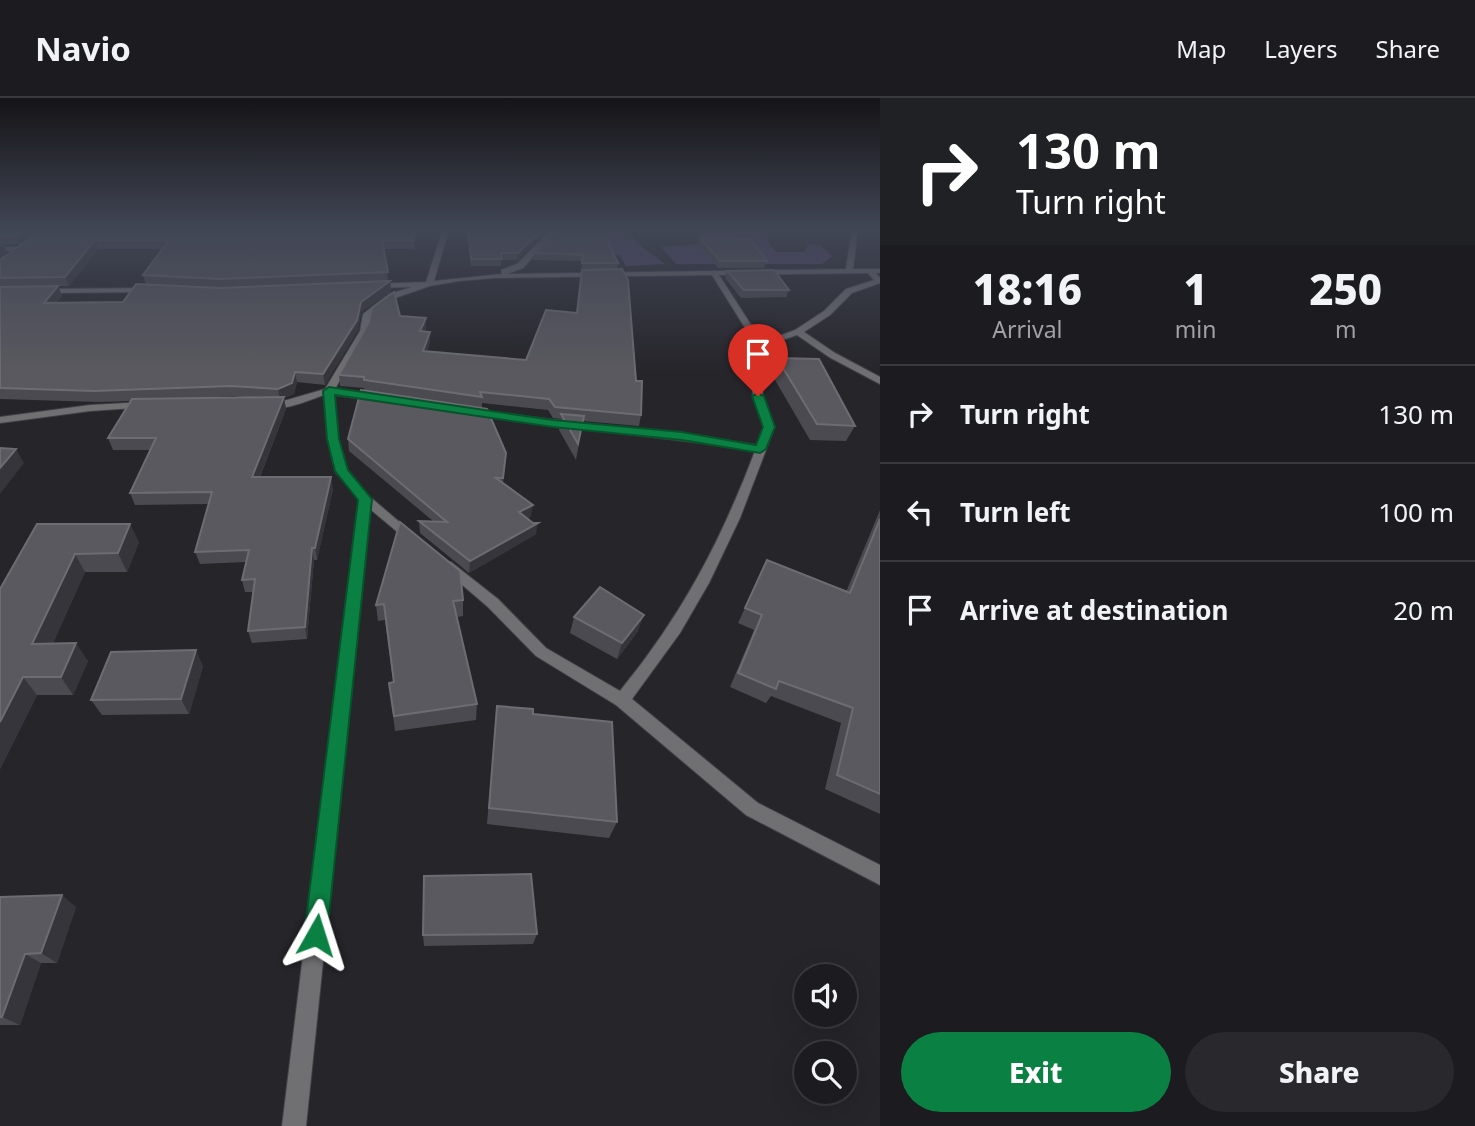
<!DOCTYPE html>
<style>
body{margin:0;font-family:"Noto Sans",sans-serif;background:#29292d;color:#f1f3f6;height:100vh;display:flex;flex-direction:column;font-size:26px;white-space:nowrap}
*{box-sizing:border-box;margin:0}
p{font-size:23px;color:#a0a1a5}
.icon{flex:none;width:38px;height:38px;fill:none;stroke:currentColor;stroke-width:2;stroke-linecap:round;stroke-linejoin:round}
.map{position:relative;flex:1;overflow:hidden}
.panel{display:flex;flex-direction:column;background:#1c1c20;width:595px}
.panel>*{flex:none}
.banner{background:#202124;color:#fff;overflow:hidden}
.buttons{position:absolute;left:794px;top:866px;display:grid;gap:14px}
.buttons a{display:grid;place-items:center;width:63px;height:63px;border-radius:50%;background:#1c1c20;box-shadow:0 7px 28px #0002,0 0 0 2px #3a3a3e;font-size:35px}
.pin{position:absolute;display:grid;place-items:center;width:60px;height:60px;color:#fff;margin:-72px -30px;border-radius:50% 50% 50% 0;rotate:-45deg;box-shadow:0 0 7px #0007}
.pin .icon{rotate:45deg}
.me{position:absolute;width:77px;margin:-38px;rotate:6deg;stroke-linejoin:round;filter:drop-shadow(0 0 5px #0008)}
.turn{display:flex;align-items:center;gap:24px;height:147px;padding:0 21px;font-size:32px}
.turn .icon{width:91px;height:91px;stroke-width:2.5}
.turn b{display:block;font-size:49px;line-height:60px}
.eta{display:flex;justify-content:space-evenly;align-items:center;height:119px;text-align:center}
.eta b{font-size:42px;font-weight:800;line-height:49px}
.cta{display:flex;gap:14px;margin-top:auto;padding:14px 21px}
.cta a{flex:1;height:80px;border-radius:42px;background:#0b8043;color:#fff;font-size:28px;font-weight:800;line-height:80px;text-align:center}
.cta a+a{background:#29292d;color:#f1f3f6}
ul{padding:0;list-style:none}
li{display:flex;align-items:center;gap:21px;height:98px;padding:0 21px;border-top:2px solid #3a3a3e}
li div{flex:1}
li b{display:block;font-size:26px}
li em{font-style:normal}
header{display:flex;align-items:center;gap:42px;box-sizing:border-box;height:98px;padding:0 35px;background:#1c1c20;border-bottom:2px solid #3a3a3e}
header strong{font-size:33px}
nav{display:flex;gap:38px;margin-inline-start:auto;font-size:24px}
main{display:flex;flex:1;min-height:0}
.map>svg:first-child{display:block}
.green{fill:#524275}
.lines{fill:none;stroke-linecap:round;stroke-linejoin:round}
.street-casing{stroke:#424146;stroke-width:2}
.street{fill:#707073;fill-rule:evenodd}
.wall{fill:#4b4a50;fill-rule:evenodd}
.shaded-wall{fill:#36353b}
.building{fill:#5a595f;stroke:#6d6c72;stroke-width:2}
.route{fill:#0b8043;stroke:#07532c;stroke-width:2}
</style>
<header>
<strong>Navio</strong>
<nav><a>Map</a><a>Layers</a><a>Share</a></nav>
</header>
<main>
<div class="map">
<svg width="880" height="1028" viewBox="0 0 880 1028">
<rect width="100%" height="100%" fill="#26252a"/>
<!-- green -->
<g class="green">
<polygon points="557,131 627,131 638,146 665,166 626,168 621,158 603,154"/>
<polygon points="690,131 782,131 769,134 767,143 776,154 804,154 809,146 821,148 832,158 822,166 676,166 661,149 702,146 700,133"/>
</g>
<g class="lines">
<!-- street casing -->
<g class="street-casing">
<g id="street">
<path d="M443 131H449L434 183 502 176 501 172 517 166 552 131H558L523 170 507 176 846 171 852 131H858L853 171H880V175H876L880 180V185L852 195 830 217 804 234 835 255 880 279V286L829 259 797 237 757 251 763 298 774 329 766 352 740 420 709 485 680 535 632 601 758 705 880 767V787L746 717 616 607 536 558 488 509 439 467 441 464H451L498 501 546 550 620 593C682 517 720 445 755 353 661 338 566 331 472 317L467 314 472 311C567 325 662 332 757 347L764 329 753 298 747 233 712 177 494 180 459 183 430 188 395 200 370 219 368 233 335 291 376 297 381 300 376 303 334 297 338 341 346 372 369 398 417 439 415 442H407L370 411 306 1028H282L359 402 335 373 328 341 324 297C306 303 278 317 261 306L266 303 280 304 325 291 360 233 363 216 389 196 412 189 372 190 368 188 369 186 426 184ZM868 175 874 182 846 191 824 213 795 232 757 246 755 233 719 177Z"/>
<polygon points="0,149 22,149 26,151 22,153 0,153"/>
<polygon points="149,190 153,192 152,194 43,195 39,193 43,191"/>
<polygon points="145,304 150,307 149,309 90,313 0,325 0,319 90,307"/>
</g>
</g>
<!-- street -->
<use href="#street" class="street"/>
</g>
<!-- wall -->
<g class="wall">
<path d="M0 131H416L414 151H384L388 183H390L391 193 361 214 358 232 325 287 297 284 294 296 284 300 286 311 260 379 333 391 317 462H314L307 541 252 545 248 533 254 494H245L242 482 246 464 200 466 195 454 209 406 135 407 130 395 150 352H113L108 340 131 303 99 304 0 301ZM20 146 8 156 4 147ZM98 151H162L143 177 146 187 123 204 56 205 62 198 58 188H69ZM234 298 254 300 177 301Z"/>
<polygon points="467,131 549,131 517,162 501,162 501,168 471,168"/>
<polygon points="557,131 618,165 617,171 636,283 641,317 639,328 583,323 576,362 559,332 561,321 553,320 548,312 482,305 482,310 506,355 503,385 531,418 528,420 536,436 469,475 420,435 419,423 433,423 349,353 348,341 365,293 364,290 340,288 339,277 400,218 426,220 426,230 425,233 430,244 427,253 526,262 577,215 582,163 533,162 534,155"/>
<polygon points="875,131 880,131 880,137 876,137"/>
<polygon points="700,140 767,163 764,170 718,170 698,147"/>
<polygon points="727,173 789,192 786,199 741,200 725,180"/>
<polygon points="777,260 855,328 846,343 810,342 771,275"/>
<polygon points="880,412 880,716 825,691 841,625 771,598 766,605 730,589 754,532 738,525 767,462 846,494"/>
<polygon points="37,426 139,444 127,474 85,474 53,545 88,563 73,597 37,597 0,671 0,491"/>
<polygon points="463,502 463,518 457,519 477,606 476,622 395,633 389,585 393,584 385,522 378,523 376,507"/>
<polygon points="574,519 638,533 617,561 570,535"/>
<polygon points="203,568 189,616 102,617 91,602"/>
<polygon points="497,608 533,616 617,724 609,740 487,726"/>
<polygon points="0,799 76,809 57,865 41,865 20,927 0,927"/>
<polygon points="537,836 533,846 424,848 423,837"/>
</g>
<!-- shaded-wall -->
<g class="shaded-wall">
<polygon points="27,131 42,131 21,146 17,137"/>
<polygon points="543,131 549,131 517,162 518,155"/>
<polygon points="95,142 98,151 69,188 65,179"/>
<polygon points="4,147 8,156 0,162 0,149"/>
<polygon points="390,183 391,193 361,214 358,232 325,287 323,276 361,204"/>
<polygon points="58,188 62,198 48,215 44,205"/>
<polygon points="426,220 426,230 420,243 420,233"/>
<polygon points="430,234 430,244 423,263 423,253"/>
<polygon points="295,274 297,284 294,296 284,300 286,311 255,391 252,379 280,301 278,291"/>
<polygon points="16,351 24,365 0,396 0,370"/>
<polygon points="331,379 333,391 317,462 315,450"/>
<polygon points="533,407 531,418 518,426 519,414"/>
<polygon points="538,425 536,436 469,475 470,463"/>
<polygon points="130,426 139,444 127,474 118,455"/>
<polygon points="312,450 314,462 307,541 305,529"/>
<polygon points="75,456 85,474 45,563 32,546"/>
<polygon points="644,517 638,533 617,561 622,545"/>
<polygon points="76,545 88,563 73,597 61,579"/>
<polygon points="196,552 203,568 189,616 181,601"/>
<polygon points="23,579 37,597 0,671 0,624"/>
<polygon points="62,797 76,809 57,865 41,855"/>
<polygon points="25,856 41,865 20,927 2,919"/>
</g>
<!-- building -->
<g class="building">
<polygon points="0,131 27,131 17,137 0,138"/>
<polygon points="42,131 415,131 414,142 382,142 388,174 220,181 143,177 169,142 95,142 65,179 0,180 0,162"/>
<polygon points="468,131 543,131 518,155 501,155 502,161 471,161"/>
<polygon points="557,131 602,131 618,165 582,165 583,157 534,155"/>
<polygon points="700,140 750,141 767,163 720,163"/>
<polygon points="622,171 628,182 636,283 642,283 641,317 555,309 549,301 480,294 482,299 364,282 364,279 339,277 369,224 372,210 394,194 400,218 426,220 420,233 430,234 423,253 526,262 546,212 577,215 582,172"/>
<polygon points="774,172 789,192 744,192 727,173"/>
<polygon points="390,183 361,204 357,222 323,276 295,274 292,285 278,291 231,288 94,293 0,290 0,189 58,188 44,205 123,204 136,186 220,190"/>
<polygon points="777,260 819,261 855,328 817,326"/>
<polygon points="361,292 487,311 506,355 503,380 496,380 533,407 519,414 533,425 538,425 470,463 419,423 447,424 348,341"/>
<polygon points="284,299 252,379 331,379 315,450 312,450 305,529 248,533 255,481 242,482 249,452 195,454 212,394 130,395 156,340 108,340 132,301"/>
<polygon points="561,316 584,318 578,346"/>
<polygon points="0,350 16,351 0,370"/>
<polygon points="880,421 880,696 837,677 853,610 779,583 776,591 738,575 762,517 745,510 767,462 850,495"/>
<polygon points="400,424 460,473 463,502 453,503 477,606 394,618 389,585 394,584 384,506 376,507"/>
<polygon points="37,426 130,426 118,455 75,456 32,546 76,545 61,579 23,579 0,624 0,491"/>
<polygon points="600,489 644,517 622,545 574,519"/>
<polygon points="196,552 181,601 91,602 111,554"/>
<polygon points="497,608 533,611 533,616 612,624 617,724 489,710"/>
<polygon points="531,776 537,836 423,837 424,778"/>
<polygon points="62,797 41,855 25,856 2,919 0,919 0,799"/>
</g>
<!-- sky -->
<linearGradient id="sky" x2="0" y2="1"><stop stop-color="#151417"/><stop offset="0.48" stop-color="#414655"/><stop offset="1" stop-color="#414655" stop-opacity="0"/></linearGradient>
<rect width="880" height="274" fill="url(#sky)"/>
<!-- route -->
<polygon class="route" points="329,289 553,322 682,334 756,347 763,329 752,298 758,295 764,298 775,329 766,351 760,355 682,342 553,329 335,297 339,341 348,372 372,401 327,837 324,845 316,849 308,845 304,837 358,402 335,373 327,341 323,293"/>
</svg>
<div class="buttons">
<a><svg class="icon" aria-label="sound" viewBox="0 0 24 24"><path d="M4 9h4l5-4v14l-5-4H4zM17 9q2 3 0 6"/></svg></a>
<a><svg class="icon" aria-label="search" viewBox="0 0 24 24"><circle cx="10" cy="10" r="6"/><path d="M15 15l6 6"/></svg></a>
</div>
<div class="pin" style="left:758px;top:298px;background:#d93025"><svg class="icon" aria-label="arrive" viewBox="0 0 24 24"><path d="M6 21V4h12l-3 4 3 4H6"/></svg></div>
<svg class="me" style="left:316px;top:837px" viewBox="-20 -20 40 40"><path d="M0-17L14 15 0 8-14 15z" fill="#0b8043" stroke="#fff" stroke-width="4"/></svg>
</div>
<section class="panel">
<div class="banner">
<div class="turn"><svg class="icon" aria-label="right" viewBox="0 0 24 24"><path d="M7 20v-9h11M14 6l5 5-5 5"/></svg><div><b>130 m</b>Turn right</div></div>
</div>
<div class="eta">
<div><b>18:16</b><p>Arrival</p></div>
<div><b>1</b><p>min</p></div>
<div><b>250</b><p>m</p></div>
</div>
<ul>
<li><svg class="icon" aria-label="right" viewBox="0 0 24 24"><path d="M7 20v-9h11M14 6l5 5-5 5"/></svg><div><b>Turn right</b></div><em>130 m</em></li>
<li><svg class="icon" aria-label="left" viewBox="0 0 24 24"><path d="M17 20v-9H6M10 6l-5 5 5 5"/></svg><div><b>Turn left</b></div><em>100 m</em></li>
<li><svg class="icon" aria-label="arrive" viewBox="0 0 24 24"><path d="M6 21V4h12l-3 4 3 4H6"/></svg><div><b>Arrive at destination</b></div><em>20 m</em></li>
</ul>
<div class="cta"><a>Exit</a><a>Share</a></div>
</section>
</main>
